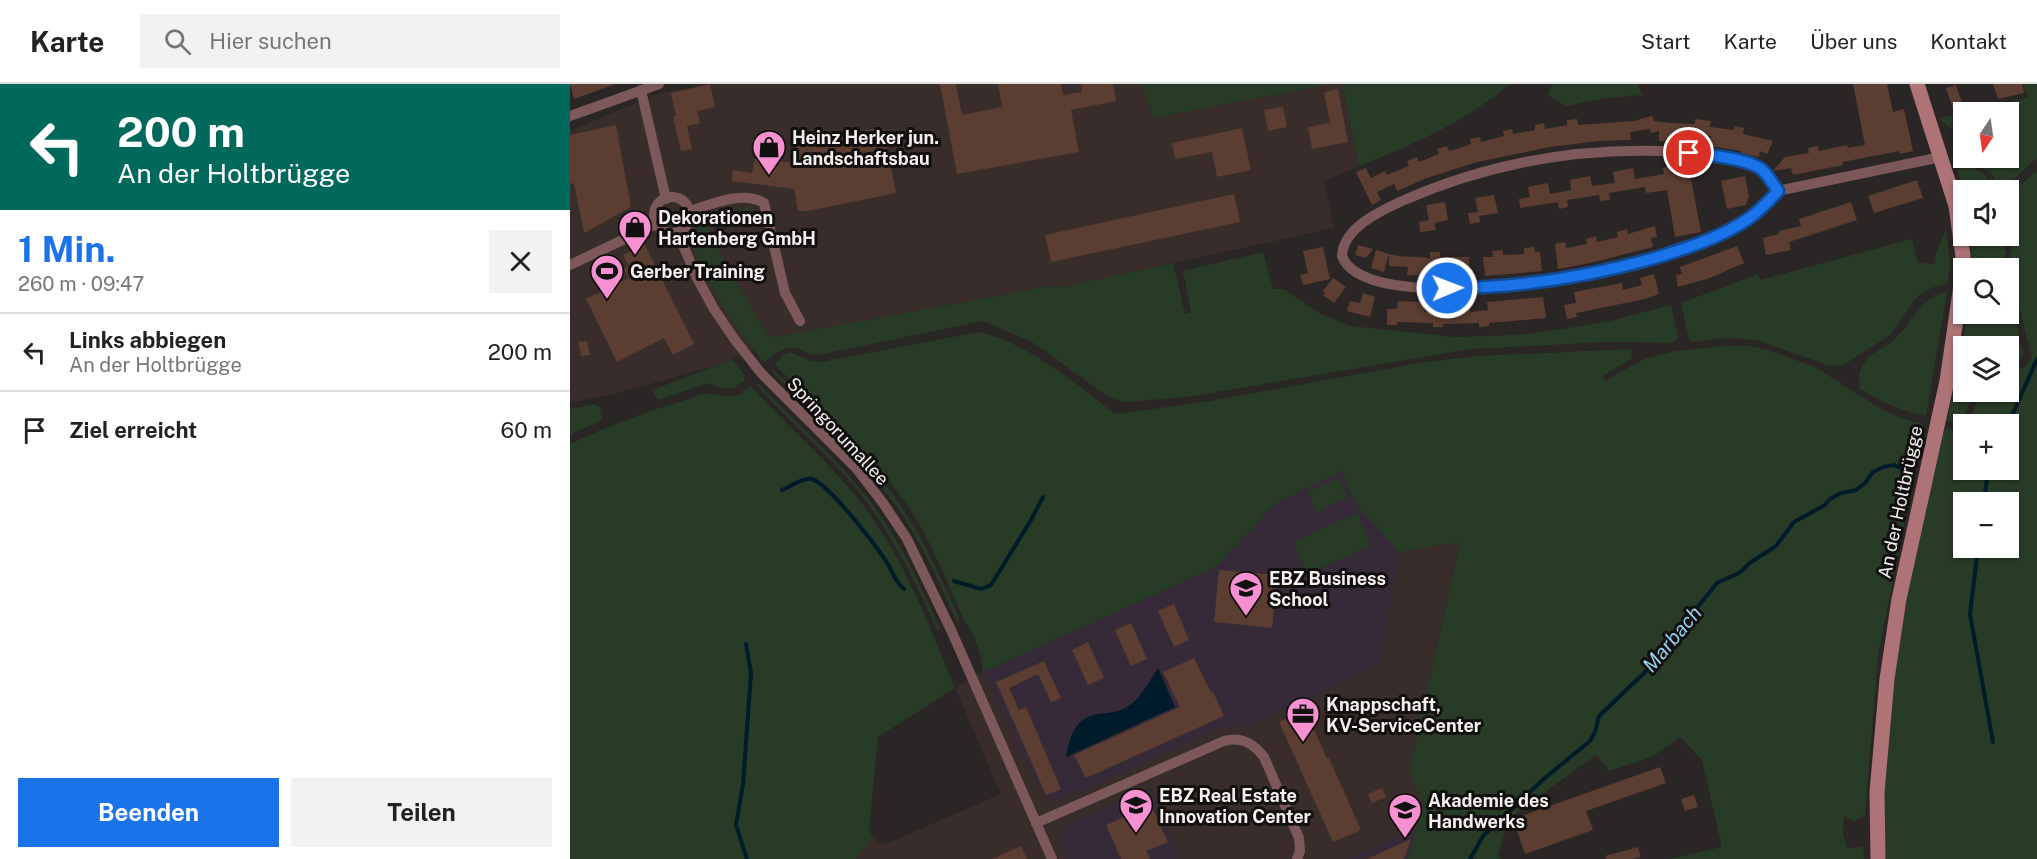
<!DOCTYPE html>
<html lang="de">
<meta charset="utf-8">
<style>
body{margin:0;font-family:"Public Sans",sans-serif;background:#f2f2f2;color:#222;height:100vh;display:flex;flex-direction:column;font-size:22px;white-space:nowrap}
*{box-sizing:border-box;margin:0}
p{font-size:20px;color:#767676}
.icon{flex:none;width:33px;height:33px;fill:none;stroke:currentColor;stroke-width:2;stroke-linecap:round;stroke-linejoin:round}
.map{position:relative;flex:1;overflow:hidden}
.side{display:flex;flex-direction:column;background:#fff;width:570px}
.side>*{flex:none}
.hud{background:#00695c;color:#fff;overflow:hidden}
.needle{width:39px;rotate:193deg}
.fabs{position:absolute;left:1383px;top:18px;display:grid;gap:12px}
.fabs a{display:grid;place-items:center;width:66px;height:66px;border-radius:0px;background:#fff;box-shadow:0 2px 4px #0004;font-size:30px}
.pin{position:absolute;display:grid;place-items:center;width:51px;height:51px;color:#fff;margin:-26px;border:3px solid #fff;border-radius:50%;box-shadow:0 2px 6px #0007}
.me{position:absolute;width:66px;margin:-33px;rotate:89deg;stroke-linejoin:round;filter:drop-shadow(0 0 4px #0008)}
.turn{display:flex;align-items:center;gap:21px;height:126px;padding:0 18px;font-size:27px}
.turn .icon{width:78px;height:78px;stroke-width:2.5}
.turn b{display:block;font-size:42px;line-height:51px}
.round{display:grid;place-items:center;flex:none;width:63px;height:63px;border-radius:0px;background:#f2f2f2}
.head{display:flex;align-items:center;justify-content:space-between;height:102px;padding:0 18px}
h1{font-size:36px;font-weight:700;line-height:45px;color:#1a73e8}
.cta{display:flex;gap:12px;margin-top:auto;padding:12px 18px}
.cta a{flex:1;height:69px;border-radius:0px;background:#1a73e8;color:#fff;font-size:24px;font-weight:700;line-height:69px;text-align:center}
.cta a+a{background:#f2f2f2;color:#222}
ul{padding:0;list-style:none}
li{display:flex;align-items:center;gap:18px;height:78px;padding:0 18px;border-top:2px solid #e0e0e0}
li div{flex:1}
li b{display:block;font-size:22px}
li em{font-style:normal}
header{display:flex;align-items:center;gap:36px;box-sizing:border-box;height:84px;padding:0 30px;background:#fff;border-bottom:2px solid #e0e0e0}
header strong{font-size:28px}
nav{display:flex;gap:33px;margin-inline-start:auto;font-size:21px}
.search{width:420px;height:54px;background:#f2f2f2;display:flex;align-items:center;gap:15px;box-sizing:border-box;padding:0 21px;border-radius:0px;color:#767676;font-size:22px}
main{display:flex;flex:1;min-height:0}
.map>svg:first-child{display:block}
.built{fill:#382d2a}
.education{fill:#372a38}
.green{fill:#283b26;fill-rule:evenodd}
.water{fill:#001b2a}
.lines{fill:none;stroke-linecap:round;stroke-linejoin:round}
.stream{stroke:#001b2a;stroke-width:4}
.building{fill:#5c3d32}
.street{stroke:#7d585b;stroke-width:10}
.secondary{stroke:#ad7377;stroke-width:15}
.route-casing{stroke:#114b97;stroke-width:15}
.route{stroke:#1a73e8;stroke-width:10}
.labels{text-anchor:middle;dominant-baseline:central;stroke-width:6;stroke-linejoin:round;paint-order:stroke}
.poi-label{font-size:18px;font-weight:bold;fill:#f3f0ef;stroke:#12100f;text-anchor:start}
.street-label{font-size:18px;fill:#f3f0ef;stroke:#12100f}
.water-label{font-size:20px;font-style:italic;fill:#93d0f2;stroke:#12100f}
</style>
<header>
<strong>Karte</strong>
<div class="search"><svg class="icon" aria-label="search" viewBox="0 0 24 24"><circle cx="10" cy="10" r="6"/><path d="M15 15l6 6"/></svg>Hier suchen</div>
<nav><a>Start</a><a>Karte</a><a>Über uns</a><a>Kontakt</a></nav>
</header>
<main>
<section class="side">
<div class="hud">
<div class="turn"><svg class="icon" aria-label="left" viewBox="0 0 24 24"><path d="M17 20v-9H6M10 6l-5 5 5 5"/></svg><div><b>200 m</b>An der Holtbrügge</div></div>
</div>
<div class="head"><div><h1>1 Min.</h1><p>260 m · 09:47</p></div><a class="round"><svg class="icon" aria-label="close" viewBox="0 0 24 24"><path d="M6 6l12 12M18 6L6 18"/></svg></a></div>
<ul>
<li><svg class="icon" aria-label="left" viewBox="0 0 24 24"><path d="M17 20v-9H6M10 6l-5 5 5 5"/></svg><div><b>Links abbiegen</b><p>An der Holtbrügge</p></div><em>200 m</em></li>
<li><svg class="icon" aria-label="arrive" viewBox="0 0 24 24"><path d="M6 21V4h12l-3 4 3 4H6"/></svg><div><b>Ziel erreicht</b></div><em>60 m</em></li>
</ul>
<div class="cta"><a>Beenden</a><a>Teilen</a></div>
</section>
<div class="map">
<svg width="1467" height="775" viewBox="0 0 1467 775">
<rect width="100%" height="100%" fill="#2a2625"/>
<!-- built -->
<g class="built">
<polygon points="140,0 571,0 583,34 761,0 772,0 789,82 754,97 764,144 493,203 480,202 240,247 220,252 151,280 48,309 0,319 0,47 88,10"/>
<polygon points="890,457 839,687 854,720 846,775 611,775 580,704 495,742 492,744 490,758 497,775 286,775 303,753 311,760 321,758 431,710 385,604 413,588 646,483"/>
</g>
<!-- education -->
<g class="education">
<polygon points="771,386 804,413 829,468 809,582 675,643 663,642 651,645 488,717 478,714 467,700 452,671 413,587 646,483 706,419"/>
<polygon points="580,704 611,775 497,775 489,755 492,744 498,740"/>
<polygon points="853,740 846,775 775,775"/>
</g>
<!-- green -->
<g class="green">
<polygon points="571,0 761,0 583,34"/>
<path d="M772 0H940C896 37 843 61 789 82Z"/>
<polygon points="983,0 1067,0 1073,11 1035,14 996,22 977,10"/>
<polygon points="1453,0 1467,0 1467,74 1436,102 1434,106 1429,106 1424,92 1402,76 1402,74 1438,74 1438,28 1394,28 1455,15 1458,13"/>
<polygon points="1394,29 1393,56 1391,56 1388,42 1380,44 1369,34"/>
<path d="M1404 83C1414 89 1419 95 1422 106H1394L1387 85Z"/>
<path d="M1467 87V775H1316C1309 684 1323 593 1339 504 1349 450 1360 396 1375 344L1385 346 1393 343 1394 386H1438V340H1397L1411 308H1438L1439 286 1455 283 1462 274 1440 187 1441 156 1439 141 1438 115 1443 107ZM1394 418H1438V464H1394Z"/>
<path d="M181 122 179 128 138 142 159 186 198 251 205 253 480 202 493 203 603 179 615 230 621 228 613 187 693 168 703 205H714L749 229 780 242 884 253 948 251 998 244 1040 237 1101 221 1108 253 1103 259 1035 258 901 265 617 313 555 318 540 314 462 258 413 237 248 271C240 271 236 268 229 265 216 260 202 271 194 279L159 233 123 165 126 163 124 151 132 137Z"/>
<polygon points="1376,145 1380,181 1377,200 1361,204 1346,214 1320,251 1272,282 1257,281 1187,256 1156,254 1121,258 1118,251 1111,219 1188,190 1190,196 1342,155 1348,179 1365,180 1366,169"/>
<polygon points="1401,152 1435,152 1436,168 1431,184 1402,184"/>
<path d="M1377 208 1356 332C1332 327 1311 318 1290 305 1288 296 1289 286 1295 278 1301 268 1317 263 1325 255 1343 237 1350 213 1377 208Z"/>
<polygon points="1439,211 1450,254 1448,255 1449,261 1452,261 1453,272 1451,275 1439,279 1438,262 1394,262 1394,308 1404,308 1394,332 1388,339 1377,337 1398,230 1438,230"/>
<path d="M409 248C462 261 503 298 545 330L634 318 855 278 908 272 1061 265 1062 274 1033 292 1035 297 1074 275 1105 267 1156 262H1180L1198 266 1245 283 1311 325 1336 336 1354 340 1308 571 1295 731 1285 737 1274 732 1273 750 1277 764 1293 763 1294 775H1100L1152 763 1132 676 1110 653 1082 673 1039 687 1026 671 939 734 928 772 932 775H837L854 720 839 687 890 458 829 468 786 421 771 387 706 419 646 483 413 588C411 569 405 550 393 534 380 504 367 473 351 443 315 380 256 331 205 281L213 271 220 268 240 277 251 278Z"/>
<polygon points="162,276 174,290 175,296 163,304 152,304 138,299 88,316 82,306"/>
<path d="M204 286C244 325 286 363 321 408 350 447 370 492 390 536L387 538C367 494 348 450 319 412 285 366 242 328 202 288Z"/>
<path d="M188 299C224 338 266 373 299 416 330 456 350 500 370 545L367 546C342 490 315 435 273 389 245 358 213 332 186 300Z"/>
<path d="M181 302C217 343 260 378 293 421 335 476 359 541 385 604L308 653 299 747 303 753 286 775H0V360C40 341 80 326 123 314 138 303 152 317 168 311 172 309 177 305 181 302Z"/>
<polygon points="24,320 30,323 32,336 0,351 0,325"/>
<polygon points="769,394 778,414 746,428 737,408"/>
<polygon points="787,429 801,462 737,490 723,458"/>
</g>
<!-- water -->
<path class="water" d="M588 584 605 623 496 673C499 654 505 634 527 630 536 629 546 629 555 624 569 617 579 598 588 584Z"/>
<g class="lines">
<!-- stream -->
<g class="stream">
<polyline points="1438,341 1467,275"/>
<path d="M212 406C219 403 234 393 242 395 261 402 308 464 319 482 324 491 326 499 334 505"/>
<polyline points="1414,418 1417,394 1420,386"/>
<polyline points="1408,464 1400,530 1423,658"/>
<polyline points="384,497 411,505 421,501 461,436 473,413"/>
<polyline points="176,560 181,589 173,700 166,741 177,775"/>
<polyline points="900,775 913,752 976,693 1020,657 1025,648 1029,632 1095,569 1098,560 1147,499 1169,489 1181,478 1206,462 1224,438 1255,421 1260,415 1271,409 1286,406 1295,399 1303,388 1313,383 1324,381 1335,386"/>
</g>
</g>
<!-- building -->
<g class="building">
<polygon points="0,0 43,0 43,1 4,15"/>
<polygon points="140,0 145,23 127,27 130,39 117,42 122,65 111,67 103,33 106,32 101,9"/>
<polygon points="370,0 386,0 392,31 432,23 428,0 491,0 493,11 512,8 511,2 513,0 543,0 546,17 501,26 509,68 387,90"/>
<polygon points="1283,0 1317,0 1323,28 1334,25 1343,67 1330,70 1330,67 1272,78 1273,81 1223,91 1221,84 1203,87 1215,73 1239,69 1238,64 1248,62 1249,67 1277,61 1278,64 1295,61"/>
<polygon points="1423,0 1452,0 1454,9 1428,15"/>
<polygon points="1386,1 1394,25 1384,28 1376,4"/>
<polygon points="768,5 778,58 742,65 738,43 760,39 754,8"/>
<polygon points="713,23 717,43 698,47 694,26"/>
<polygon points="1082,32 1084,37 1101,39 1125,40 1125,35 1141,37 1140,43 1164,46 1165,42 1174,44 1173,50 1203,57 1197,70 1190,67 1189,73 1171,69 1171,67 1140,62 1141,52 1121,50 1120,59 1089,57 1089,47 1081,49 1080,45 1060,48 1061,56 1029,57 980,63 907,78 857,94 827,107 824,100 807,108 811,116 802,121 786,88 796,84 801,94 815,87 817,91 839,82 837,77 847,73 849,78 869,70 867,65 877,62 879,67 890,64 901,60 900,55 910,53 911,58 934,52 933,47 942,45 943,50 965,46 965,41 974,39 975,45 997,41 997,36 1007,35 1008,41 1064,37"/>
<polygon points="46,41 61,123 14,149 4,99 0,100 0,51"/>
<polygon points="313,43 326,109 238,127 228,127 224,105 162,97 163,86 182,89 185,75 228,79 225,61"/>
<polygon points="672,44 681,86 647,93 642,68 605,75 602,59"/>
<polygon points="1118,79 1131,148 1105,153 1097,106 1076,109 1075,103 1039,109 1040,116 1030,117 1029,111 997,116 998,123 989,125 988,118 950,124 949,115 960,113 958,103 978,99 980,110 991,108 1001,106 1000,96 1020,92 1022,102 1045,99 1043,88 1063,84 1065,95 1094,90 1093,84"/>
<polygon points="1175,92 1179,112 1176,121 1157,125 1151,97"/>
<polygon points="1347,96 1353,114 1304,129 1298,112"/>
<polygon points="664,110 670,138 481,178 475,151"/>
<polygon points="924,111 928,129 909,132 910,138 900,140 898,129 908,128 905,114"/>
<polygon points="875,118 878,136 864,139 866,146 850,148 849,138 859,136 856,121"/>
<polygon points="1281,118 1287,136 1219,158 1221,166 1196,171 1193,154 1209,150 1209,147 1231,142 1229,135"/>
<polygon points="1085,142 1087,153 1081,154 1083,163 1020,179 988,185 985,160 995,158 996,164 1017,160 1016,155 1026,152 1027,158 1048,153 1047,148 1057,145 1058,150"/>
<polygon points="75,161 124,260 103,271 94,254 47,278 16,215 59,194 54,185 59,182 53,171"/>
<polygon points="788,161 803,165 796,174 785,171"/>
<polygon points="1167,162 1174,179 1140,194 1108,203 1106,191 1112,190 1110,183"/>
<polygon points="753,163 760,195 733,201 730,191 738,189 733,167"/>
<polygon points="964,163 965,168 970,168 972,187 915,192 913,173 923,173 922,167 933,166 933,171 954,170 954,164"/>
<polygon points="806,166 819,170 814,188 801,184"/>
<polygon points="860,168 870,168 870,173 899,173 899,192 837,191 838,183 819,182 819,170 833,173 833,172 860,174"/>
<polygon points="1084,190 1089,210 1075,215 1006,229 1007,233 997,235 994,221 1006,219 1004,208 1052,199 1053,206 1072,201 1070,194"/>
<polygon points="763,194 776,203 764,219 753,211 755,209 753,207"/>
<polygon points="793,209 805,213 800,233 777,227 780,217 790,219"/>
<polygon points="973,213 976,234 919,239 919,242 909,243 909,239 873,240 873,243 863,243 863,239 827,238 827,241 817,241 817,225 827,225 828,217 855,218 854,228 873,227 873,219 900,219 900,228 918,226 917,218"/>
<polygon points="17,257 20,271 11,272 8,258"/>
<polygon points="649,486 707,491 702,544 644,538"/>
<polygon points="604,520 619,556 604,563 588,527"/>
<polygon points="561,539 577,575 561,582 545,546"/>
<polygon points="518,558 534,594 518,601 502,566"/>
<polygon points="624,574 641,609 643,608 654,632 516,694 504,671 610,623 593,588"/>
<polygon points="474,577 491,614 481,618 468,590 439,604 449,626 456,623 491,705 476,711 426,598"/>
<polygon points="731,628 736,638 740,637 757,675 759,674 791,746 763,758 709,638"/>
<polygon points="1090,683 1096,699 1016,727 1023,746 955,770 943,735"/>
<polygon points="812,704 816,713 802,719 798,710"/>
<polygon points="1124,711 1128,723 1115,727 1111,715"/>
<polygon points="581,721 598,758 576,767 580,775 551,775 536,741"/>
<polygon points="841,755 834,775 797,775"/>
<polygon points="451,762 457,775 422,775"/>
<polygon points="1068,763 1071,773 1062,775 1036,775 1035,772"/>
</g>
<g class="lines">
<!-- street -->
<g class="street">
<polyline points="71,6 96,115"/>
<polyline points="0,32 89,0"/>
<path d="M1207 107C1202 98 1197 88 1187 83 1165 72 1136 70 1112 68 1016 62 920 78 832 117 810 127 773 144 772 172 792 226 982 199 1028 188 1068 179 1108 168 1146 153 1170 142 1190 127 1207 107L1371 73"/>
<circle cx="102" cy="131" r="18"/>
<path d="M120 127C142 120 173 106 194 119L215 209 230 237"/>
<polyline points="108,149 127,194 144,225 165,256 191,289 286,384 313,419 337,455 381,546 482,775"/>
<polyline points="0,181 86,140"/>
<path d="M466 739 654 657C671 652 683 659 694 673L729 754 730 767 727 775"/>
</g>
<!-- secondary -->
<polyline class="secondary" points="1308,775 1307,708 1317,595 1329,515 1377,297 1392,194 1393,172 1386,122 1347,0"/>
</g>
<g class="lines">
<!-- route casing -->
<g class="route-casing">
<path id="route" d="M877 204C947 204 1017 193 1085 174 1117 164 1150 154 1178 135 1189 127 1198 118 1208 107 1202 99 1198 90 1190 84 1172 74 1139 71 1119 69"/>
</g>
<!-- route -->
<use href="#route" class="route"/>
</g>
<!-- icons -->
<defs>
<g id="shop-pin" transform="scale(1.725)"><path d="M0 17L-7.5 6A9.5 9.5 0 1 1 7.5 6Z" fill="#f690d0" stroke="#12100f"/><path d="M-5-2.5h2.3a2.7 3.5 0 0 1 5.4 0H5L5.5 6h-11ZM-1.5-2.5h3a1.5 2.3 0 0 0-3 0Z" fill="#111"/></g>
<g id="stadium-pin" transform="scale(1.725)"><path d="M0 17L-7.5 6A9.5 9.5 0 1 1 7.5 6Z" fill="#f690d0" stroke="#12100f"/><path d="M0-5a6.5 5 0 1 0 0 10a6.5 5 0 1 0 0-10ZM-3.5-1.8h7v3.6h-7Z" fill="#111"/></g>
<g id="university-pin" transform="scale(1.725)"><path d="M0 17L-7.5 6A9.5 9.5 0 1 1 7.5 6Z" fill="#f690d0" stroke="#12100f"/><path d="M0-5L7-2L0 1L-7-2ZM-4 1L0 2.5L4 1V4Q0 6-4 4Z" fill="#111"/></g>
<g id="office-pin" transform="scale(1.725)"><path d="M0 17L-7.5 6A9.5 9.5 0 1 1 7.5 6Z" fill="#f690d0" stroke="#12100f"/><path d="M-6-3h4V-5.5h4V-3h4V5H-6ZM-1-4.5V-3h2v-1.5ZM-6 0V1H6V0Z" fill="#111"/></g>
</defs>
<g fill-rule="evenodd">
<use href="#shop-pin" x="199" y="63"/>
<use href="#shop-pin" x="65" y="143"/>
<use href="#stadium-pin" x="37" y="187"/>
<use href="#university-pin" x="676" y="504"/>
<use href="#office-pin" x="733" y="630"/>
<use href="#university-pin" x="566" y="721"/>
<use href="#university-pin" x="835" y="726"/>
</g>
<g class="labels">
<!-- poi labels -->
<g class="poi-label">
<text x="222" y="53">Heinz Herker jun.<tspan x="222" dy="21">Landschaftsbau</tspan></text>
<text x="88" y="133">Dekorationen<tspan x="88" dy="21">Hartenberg GmbH</tspan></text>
<text x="60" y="187">Gerber Training</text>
<text x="699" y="494">EBZ Business<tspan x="699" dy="21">School</tspan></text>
<text x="756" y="620">Knappschaft,<tspan x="756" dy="21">KV-ServiceCenter</tspan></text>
<text x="589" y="711">EBZ Real Estate<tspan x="589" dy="21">Innovation Center</tspan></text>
<text x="858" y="716">Akademie des<tspan x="858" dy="21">Handwerks</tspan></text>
</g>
<!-- street labels -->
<g class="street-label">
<text transform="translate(268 347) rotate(47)">Springorumallee</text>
<text transform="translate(1330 418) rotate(-78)">An der Holtbrügge</text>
</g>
<!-- water labels -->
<g class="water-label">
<text transform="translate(1102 555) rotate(-50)">Marbach</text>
</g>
</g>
</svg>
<div class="fabs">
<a><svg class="needle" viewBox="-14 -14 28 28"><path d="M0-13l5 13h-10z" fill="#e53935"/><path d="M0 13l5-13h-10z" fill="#767676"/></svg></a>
<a><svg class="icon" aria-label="sound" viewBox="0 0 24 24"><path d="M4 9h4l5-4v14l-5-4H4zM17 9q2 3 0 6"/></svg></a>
<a><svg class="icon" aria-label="search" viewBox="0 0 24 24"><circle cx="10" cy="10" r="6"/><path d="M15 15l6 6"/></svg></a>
<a><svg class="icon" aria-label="layers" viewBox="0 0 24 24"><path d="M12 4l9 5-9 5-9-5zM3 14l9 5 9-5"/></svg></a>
<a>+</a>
<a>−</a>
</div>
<div class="pin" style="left:1119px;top:69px;background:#d93025"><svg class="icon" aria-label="arrive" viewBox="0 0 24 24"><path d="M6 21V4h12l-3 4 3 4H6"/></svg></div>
<svg class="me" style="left:877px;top:204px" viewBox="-20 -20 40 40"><circle r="17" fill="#1a73e8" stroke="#fff" stroke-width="3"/><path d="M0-11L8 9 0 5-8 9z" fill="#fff"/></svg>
</div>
</main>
